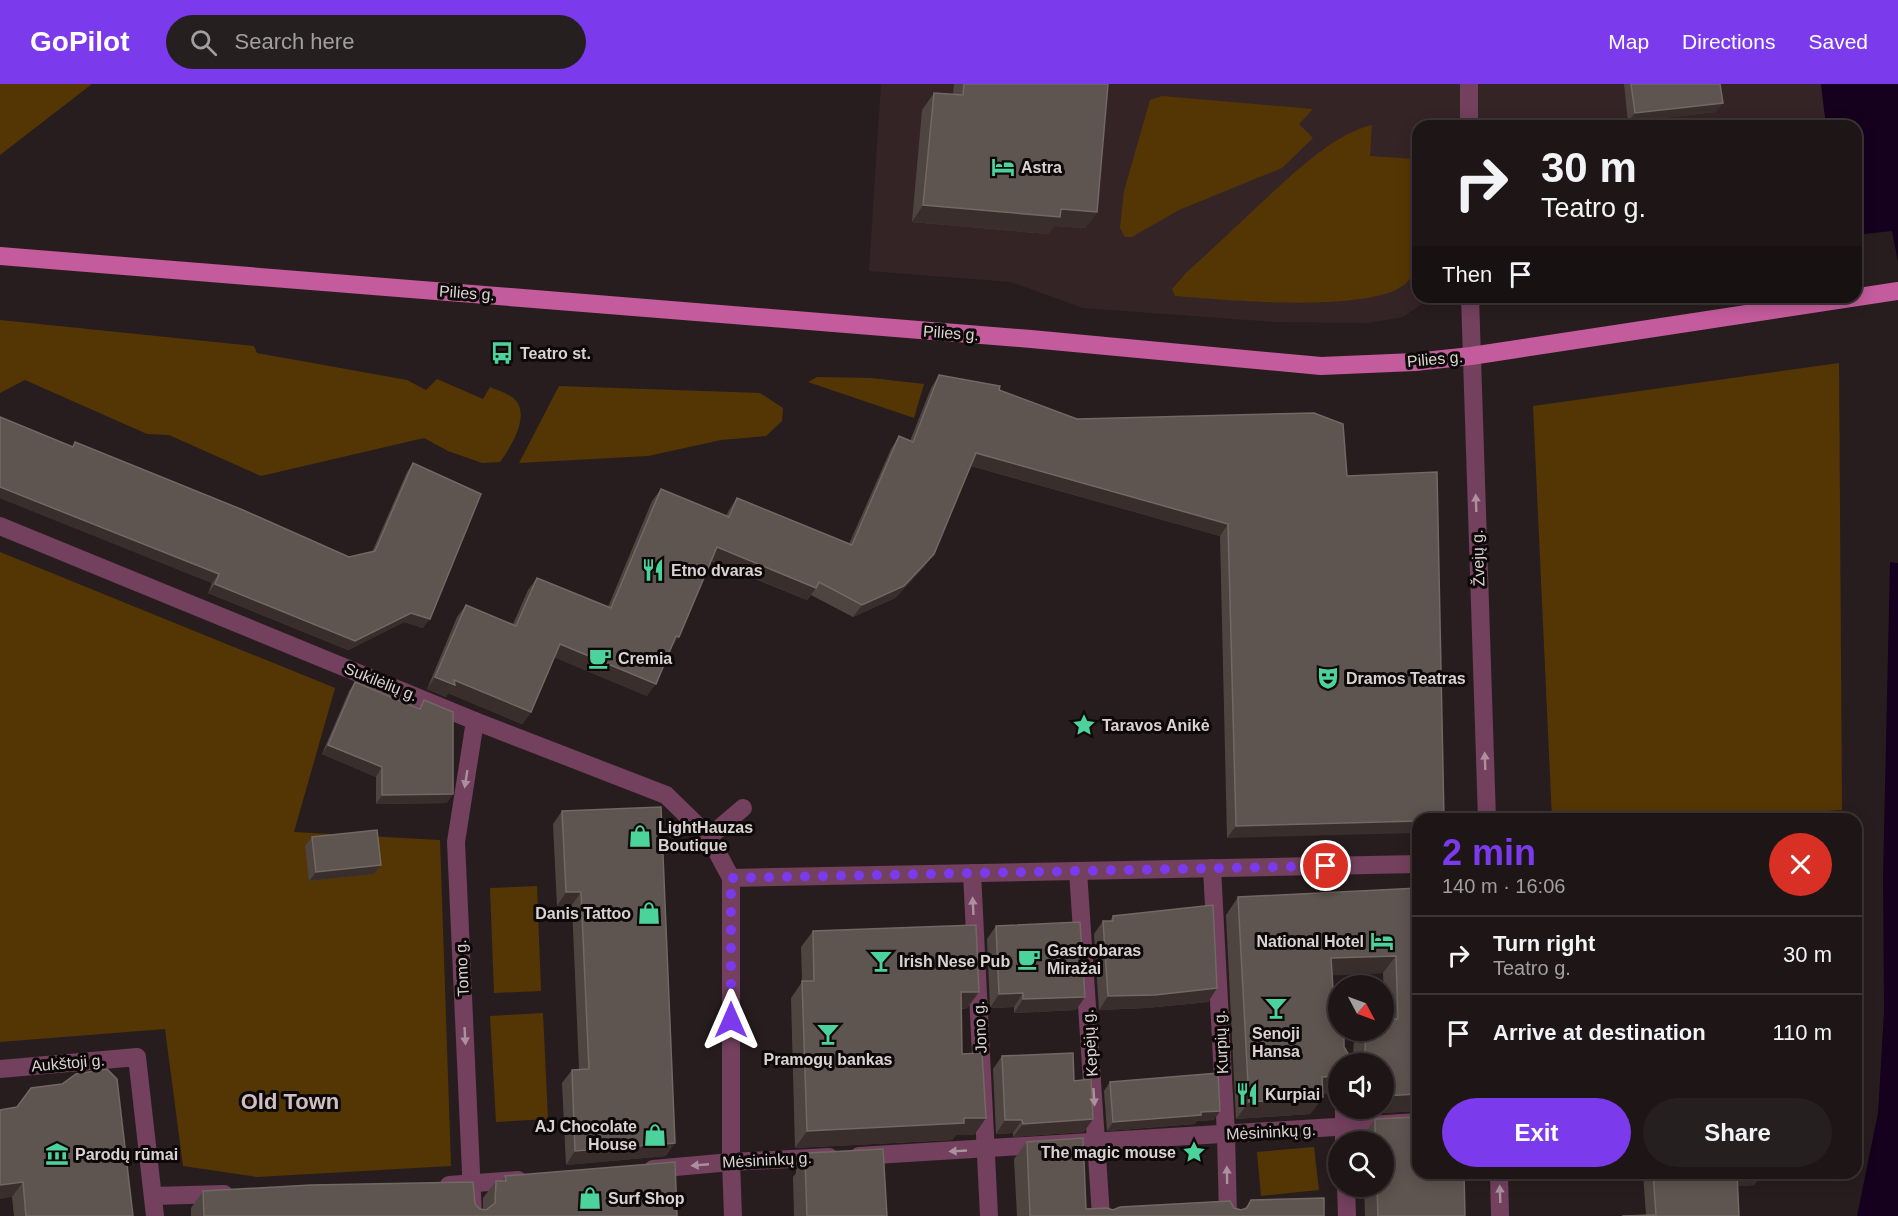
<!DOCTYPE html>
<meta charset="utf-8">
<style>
body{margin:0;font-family:Arial,sans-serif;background:#261f1f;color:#f1f3f6;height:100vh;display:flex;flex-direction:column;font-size:22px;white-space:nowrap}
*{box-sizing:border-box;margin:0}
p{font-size:20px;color:#a19fa1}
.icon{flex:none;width:33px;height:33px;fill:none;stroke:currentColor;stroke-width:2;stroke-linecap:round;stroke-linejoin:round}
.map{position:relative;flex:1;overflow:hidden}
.drawer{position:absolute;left:1412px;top:729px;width:450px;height:366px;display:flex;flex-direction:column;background:#1e1616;border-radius:18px;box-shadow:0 3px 15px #0003,0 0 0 2px #3c3535}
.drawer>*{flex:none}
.top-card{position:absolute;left:1412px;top:36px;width:450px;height:183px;border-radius:18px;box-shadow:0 3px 15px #0003,0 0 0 2px #3c3535;background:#1e1616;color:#f1f3f6;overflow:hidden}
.needle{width:39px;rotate:131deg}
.tools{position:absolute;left:1328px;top:891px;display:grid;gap:12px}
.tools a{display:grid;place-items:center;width:66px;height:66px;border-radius:50%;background:#1e1616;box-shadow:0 3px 15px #0003,0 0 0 2px #3c3535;font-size:30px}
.pin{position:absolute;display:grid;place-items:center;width:51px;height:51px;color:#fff;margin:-26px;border:3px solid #fff;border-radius:50%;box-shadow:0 2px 6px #0007}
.me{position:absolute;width:66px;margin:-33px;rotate:0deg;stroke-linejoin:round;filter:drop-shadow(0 0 4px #0008)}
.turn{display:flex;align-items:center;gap:21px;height:126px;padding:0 30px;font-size:27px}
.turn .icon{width:78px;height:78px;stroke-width:2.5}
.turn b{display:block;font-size:42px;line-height:51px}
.then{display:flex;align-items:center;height:57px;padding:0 30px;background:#0003;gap:12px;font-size:22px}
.round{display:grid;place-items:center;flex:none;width:63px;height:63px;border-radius:32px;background:#261f1f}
.headline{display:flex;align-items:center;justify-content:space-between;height:102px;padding:0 30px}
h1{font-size:36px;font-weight:700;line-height:45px;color:#7c3aed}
.action{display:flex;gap:12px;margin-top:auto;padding:12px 30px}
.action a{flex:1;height:69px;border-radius:36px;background:#7c3aed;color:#fff;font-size:24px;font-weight:700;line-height:69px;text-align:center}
.action a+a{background:#261f1f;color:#f1f3f6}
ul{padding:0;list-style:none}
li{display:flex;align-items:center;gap:18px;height:78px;padding:0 30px;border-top:2px solid #3c3535}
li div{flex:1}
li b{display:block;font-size:22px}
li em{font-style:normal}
header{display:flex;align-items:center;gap:36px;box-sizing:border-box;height:84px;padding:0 30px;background:#7c3aed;color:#fff}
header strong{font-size:28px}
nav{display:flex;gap:33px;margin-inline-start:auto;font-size:21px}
.search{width:420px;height:54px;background:#261f1f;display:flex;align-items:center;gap:15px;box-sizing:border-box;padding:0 21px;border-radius:33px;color:#a19fa1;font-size:22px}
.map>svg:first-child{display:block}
.built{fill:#352426}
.green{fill:#543604}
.water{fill:#15001e}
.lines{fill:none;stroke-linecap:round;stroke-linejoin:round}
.minor{stroke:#73405e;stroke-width:18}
.major{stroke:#c45b9d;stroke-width:18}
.wall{fill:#4f4540;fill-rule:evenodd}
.shaded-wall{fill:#392e2c}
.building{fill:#5e5450;stroke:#726864;stroke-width:1.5;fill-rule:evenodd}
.oneway{fill:#ac909e}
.route{stroke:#7c3aed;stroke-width:10;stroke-dasharray:0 18}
.labels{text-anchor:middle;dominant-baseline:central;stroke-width:6;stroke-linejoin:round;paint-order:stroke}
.poi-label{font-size:16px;font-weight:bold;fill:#dad2d3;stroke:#0e0909;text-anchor:start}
.street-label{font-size:16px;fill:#dad2d3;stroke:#0e0909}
.district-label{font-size:22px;font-weight:bold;fill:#cfbfc0;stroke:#0e0909}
</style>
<header>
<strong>GoPilot</strong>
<div class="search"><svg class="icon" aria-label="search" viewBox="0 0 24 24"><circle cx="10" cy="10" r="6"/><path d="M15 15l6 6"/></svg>Search here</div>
<nav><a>Map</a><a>Directions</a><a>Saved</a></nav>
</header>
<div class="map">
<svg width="1898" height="1132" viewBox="0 0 1898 1132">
<rect width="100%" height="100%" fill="#281d1e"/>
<!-- built -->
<polygon class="built" points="881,0 1821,0 1826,42 1418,42 1418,213 1428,213 1422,220 1403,233 1367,239 1275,238 1083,224 1011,198 869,187"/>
<!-- green -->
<g class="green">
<polygon points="0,0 92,0 0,71"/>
<polygon points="1162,12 1313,25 1299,40 1313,54 1282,84 1179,126 1132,153 1125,153 1120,144 1124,107 1150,16"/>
<path d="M1372 41 1370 72 1416 75C1416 90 1414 106 1415 121 1416 144 1423 171 1411 193 1390 233 1216 215 1175 212L1172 205 1186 189C1211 166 1236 143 1260 120 1290 93 1332 50 1372 41Z"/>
<path d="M0 236 254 262 257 269 407 296 426 306 437 295 483 315 490 303C497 306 506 309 512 313 533 328 511 363 500 378L482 379 448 367 424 354 261 392 169 351 147 350 25 296 0 309Z"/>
<polygon points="1839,279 1842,726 1698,735 1552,735 1533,322"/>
<polygon points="817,293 871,294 924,300 914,334 808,298"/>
<polygon points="559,302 760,309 783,324 782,337 766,352 721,356 648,372 519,379"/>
<polygon points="0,468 335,604 294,748 440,756 451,1082 257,1093 183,1082 165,945 0,958"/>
<polygon points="537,802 541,907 494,909 490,804"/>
<polygon points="543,929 548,1035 496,1038 490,932"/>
<polygon points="1314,1063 1319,1106 1261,1112 1257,1068"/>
</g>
<!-- water -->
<g class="water">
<polygon points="1821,0 1898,0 1898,178 1892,147 1856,151 1856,42 1826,42"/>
<polygon points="1890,478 1898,479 1898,1132 1857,1132 1878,1029 1884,928 1883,793"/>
</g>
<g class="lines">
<!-- minor -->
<g class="minor">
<polyline points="1469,42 1469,0"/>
<polyline points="1470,213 1487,735"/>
<polyline points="0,442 475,637 666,711 709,753 731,794 731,1078 733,1132"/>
<polyline points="709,753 743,724"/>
<polyline points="1212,784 1226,1051 1228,1132"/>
<polyline points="1078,787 1101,1132"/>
<polyline points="972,789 989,1132"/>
<polyline points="731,794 1418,780"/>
<polyline points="0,985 137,973 155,1132"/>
<polyline points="1344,1024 1344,1058"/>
<polyline points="859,1072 1418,1038"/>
<polyline points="653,1085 731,1078 829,1073"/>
<polyline points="1499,1089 1500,1132"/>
<polyline points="449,1101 518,1096"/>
<polyline points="1346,1102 1347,1132"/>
<polyline points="153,1112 224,1110"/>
<polyline points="473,1132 456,758 475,637"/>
</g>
<!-- major -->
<polyline class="major" points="0,172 1031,255 1321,282 1415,278 1471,272 1898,207"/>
</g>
<!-- wall -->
<g class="wall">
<polygon points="954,0 1108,0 1097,128 1085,144 1054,142 1048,150 912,138 922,26 934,9 953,10"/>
<polygon points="1624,0 1720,0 1716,28 1628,38"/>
<polygon points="939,291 999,306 1077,335 1347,392 1444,735 1227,754 1220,452 971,382 925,482 895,514 853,533 811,511 807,516 711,477 679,553 670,565 647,612 554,573 531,628 522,640 448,609 446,613 427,605 457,533 466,521 513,540 528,506 537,494 608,523 652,417 661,405 726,432 729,426 737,414 849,460 891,365 899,352 910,357 931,304"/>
<polygon points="0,333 72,363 75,358 349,473 372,468 407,388 413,379 423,544 404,538 348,566 208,509 212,499 0,414"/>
<polygon points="355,598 419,625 424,616 447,719 376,720 376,693 322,670 349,607"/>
<polygon points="562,727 666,1072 566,1081 562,999 572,986 579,985 572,821 557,822 553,740"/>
<polygon points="312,753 381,781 374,790 309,797 305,762"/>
<path d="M1418 804V1027L1361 1030V1024H1383V980H1338V1010H1323V1013L1310 1030 1236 1035 1226 831 1238 813ZM1383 889 1385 935 1383 946H1359L1354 953 1353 973H1350L1344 963 1335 936 1332 891Z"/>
<polygon points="1113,832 1217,904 1208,918 1146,924 1099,926 1094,850 1103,837 1110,837"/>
<polygon points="996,842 1076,926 1014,929 1014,923 990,924 987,855"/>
<polygon points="813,847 979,908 967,924 962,925 962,970 986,1034 974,1051 956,1051 952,1056 795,1064 791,914 802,898 801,863"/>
<polygon points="1002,972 1074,997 1084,1048 1013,1053 1013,1049 996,1050 993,985"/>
<polygon points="1110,998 1214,1036 1197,1037 1195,1040 1107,1047 1104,1007"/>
<polygon points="0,1026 133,1132 14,1132 12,1113"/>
<polygon points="1375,1035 1465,1132 1365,1132 1364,1102 1383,1102 1383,1058 1363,1058 1362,1053"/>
<polygon points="1027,1058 1086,1125 1113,1126 1234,1124 1241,1126 1245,1124 1251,1116 1324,1132 1017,1132 1014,1075"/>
<polygon points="808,1069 887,1132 794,1132 793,1093 796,1089 796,1086"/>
<polygon points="1643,1089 1763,1089 1754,1101 1738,1102 1739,1132 1646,1131"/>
<polygon points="505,1092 677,1132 191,1132 191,1124 203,1107 475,1120 480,1125 483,1125 483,1114 496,1097 502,1097"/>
</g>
<!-- shaded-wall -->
<g class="shaded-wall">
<polygon points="1723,19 1716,28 1628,38 1635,29"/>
<polygon points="923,121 1061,125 1097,128 1085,144 1054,142 1048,150 912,138"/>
<polygon points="976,369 1228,440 1220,452 968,381"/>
<polygon points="0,403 219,490 212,499 0,414"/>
<polygon points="717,463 816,504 807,516 709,475"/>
<polygon points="934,470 925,482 895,514 853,533 862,521"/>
<polygon points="215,500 411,529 430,535 423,544 404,538 348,566 208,509"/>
<polygon points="676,552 679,553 671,565 667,564"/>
<polygon points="560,560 656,600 647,612 551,572"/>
<polygon points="435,593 454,596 531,628 522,640 448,609 446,613 427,605"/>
<polygon points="328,661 382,683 376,693 322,670"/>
<polygon points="453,710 447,719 376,720 382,711"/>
<polygon points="1418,737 1418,749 1227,754 1236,742"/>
<polygon points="381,781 374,790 309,797 316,788"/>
<polygon points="566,808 581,808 572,821 557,822"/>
<polygon points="1396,872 1383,889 1319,892 1331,874"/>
<polygon points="1217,904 1208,918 1146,924 1099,926 1108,912"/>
<polygon points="961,908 979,908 967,924 950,925"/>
<polygon points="1023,909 1014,923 990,924 999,910"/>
<polygon points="1085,913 1076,926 1014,929 1023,915"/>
<polygon points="1338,992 1338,1010 1310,1010 1322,993"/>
<polygon points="1418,1010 1418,1027 1361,1030 1365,1024 1383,1024 1383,1012"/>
<polygon points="1323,1013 1310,1030 1236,1035 1249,1018"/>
<polygon points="1220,1027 1214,1036 1197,1037 1195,1040 1107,1047 1113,1038"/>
<polygon points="964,1034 986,1034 974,1051 956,1051 952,1056 795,1064 807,1047"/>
<polygon points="1093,1035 1084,1048 1013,1053 1023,1040"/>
<polygon points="1005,1036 1022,1036 1013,1049 996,1050"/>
<polygon points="675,1059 666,1072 566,1081 575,1067"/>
<polygon points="1763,1089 1754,1101 1728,1103 1737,1090"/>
<polygon points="23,1098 12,1113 0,1115 0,1101"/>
</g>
<!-- building -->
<g class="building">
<polygon points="964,0 1108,0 1097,128 1061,125 1060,133 923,121 934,9 963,11"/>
<polygon points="1631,0 1720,0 1723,19 1635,29"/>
<polygon points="939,291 1000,302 999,306 1077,335 1314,329 1343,340 1347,392 1437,388 1444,735 1418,735 1418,737 1236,742 1228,440 976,369 934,470 904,502 862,521 819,498 816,504 717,463 679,553 676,552 656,600 560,560 531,628 454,596 455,601 435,593 466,521 516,542 537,494 611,524 661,405 729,433 737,414 852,461 899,352 913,358"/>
<polygon points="0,333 73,363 75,358 243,426 349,473 375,467 413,379 481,410 430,535 411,529 355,557 215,500 219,490 0,403"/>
<polygon points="355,598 420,625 424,616 453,628 453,710 382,711 382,683 328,661"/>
<polygon points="661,723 675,1059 575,1067 572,986 589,985 581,808 566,808 562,727"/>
<polygon points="377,746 381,781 316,788 312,753"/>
<path d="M1418 804V1010L1383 1012V980H1338V992L1322 993 1323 1013 1249 1018 1238 813ZM1396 872 1398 935H1383V946H1366L1365 968 1360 973H1350L1344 963V946H1338V936H1335L1331 874Z"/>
<polygon points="1213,821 1217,904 1155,911 1108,912 1103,837 1113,837 1113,832"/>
<polygon points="1080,838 1085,913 1023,915 1023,909 999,910 996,842"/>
<polygon points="976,841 979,908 961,908 962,970 982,969 986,1034 964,1034 964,1039 807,1047 802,897 814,897 813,847"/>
<polygon points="1073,969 1074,997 1091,995 1093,1035 1023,1040 1022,1036 1005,1036 1002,972"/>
<polygon points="107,985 117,995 133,1132 26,1132 23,1098 0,1101 0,1026 17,1023 31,1004 62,1000 76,990"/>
<polygon points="1218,989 1220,1027 1201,1028 1201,1031 1113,1038 1110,998"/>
<polygon points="1418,1033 1418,1089 1464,1089 1465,1132 1378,1132 1377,1102 1383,1102 1383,1058 1375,1058 1375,1035"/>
<polygon points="1083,1054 1086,1125 1107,1124 1113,1126 1120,1123 1230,1117 1234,1124 1241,1126 1247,1124 1251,1116 1324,1114 1324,1132 1030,1132 1027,1058"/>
<polygon points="883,1065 887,1132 807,1132 805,1076 808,1076 808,1069"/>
<polygon points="675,1078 677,1132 204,1132 203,1107 311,1101 473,1098 475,1120 480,1125 486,1126 495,1119 496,1097 506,1097 505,1092"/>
<polygon points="1653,1089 1746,1089 1737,1090 1739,1132 1622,1132 1656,1131"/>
</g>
<!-- one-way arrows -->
<defs><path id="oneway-solid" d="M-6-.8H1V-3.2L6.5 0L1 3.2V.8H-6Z" transform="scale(1.5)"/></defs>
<g class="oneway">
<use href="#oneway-solid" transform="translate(1476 419) rotate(-92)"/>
<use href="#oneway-solid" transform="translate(1485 677) rotate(-92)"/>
<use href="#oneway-solid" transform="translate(466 695) rotate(99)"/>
<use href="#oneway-solid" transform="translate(973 822) rotate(-93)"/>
<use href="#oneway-solid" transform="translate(465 952) rotate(87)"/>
<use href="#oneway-solid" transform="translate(1094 1013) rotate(86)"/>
<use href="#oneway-solid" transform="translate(958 1067) rotate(177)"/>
<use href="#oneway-solid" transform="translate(700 1081) rotate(175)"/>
<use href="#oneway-solid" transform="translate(1227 1091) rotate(-91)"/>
<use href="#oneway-solid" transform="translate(1500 1110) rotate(-92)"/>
</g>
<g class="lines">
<!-- route -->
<polyline class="route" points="731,936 731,794 1326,782"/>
</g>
<!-- icons -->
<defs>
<g id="hotel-bare" transform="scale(1.8)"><path d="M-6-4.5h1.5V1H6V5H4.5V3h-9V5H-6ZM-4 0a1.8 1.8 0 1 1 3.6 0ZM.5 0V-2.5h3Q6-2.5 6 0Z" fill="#4cd39b" stroke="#0e0909" stroke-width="2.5" paint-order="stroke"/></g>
<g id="bus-bare" transform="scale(1.8)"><path d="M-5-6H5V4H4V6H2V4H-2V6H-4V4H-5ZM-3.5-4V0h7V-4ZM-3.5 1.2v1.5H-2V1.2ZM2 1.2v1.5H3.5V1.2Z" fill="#4cd39b" stroke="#0e0909" stroke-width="2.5" paint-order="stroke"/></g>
<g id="restaurant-bare" transform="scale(1.8)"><path d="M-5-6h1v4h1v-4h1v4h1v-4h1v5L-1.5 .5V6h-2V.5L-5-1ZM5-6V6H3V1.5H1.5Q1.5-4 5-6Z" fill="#4cd39b" stroke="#0e0909" stroke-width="2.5" paint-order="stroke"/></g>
<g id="cafe-bare" transform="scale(1.8)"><path d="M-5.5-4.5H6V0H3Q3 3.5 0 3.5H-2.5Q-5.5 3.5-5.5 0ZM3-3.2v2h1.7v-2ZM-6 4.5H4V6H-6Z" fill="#4cd39b" stroke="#0e0909" stroke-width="2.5" paint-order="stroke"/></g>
<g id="theatre-bare" transform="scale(1.8)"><path d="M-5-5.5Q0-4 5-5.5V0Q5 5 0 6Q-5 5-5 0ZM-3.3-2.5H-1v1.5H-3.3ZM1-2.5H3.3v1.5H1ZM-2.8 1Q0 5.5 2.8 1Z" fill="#4cd39b" stroke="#0e0909" stroke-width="2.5" paint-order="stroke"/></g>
<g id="sight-bare" transform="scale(1.8)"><path d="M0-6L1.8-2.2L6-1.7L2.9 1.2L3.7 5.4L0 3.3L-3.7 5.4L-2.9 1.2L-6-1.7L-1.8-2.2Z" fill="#4cd39b" stroke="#0e0909" stroke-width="2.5" paint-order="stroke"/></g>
<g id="shop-bare" transform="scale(1.8)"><path d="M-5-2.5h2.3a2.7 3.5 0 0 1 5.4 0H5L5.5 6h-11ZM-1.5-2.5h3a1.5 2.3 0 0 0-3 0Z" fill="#4cd39b" stroke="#0e0909" stroke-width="2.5" paint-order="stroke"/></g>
<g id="bar-bare" transform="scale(1.8)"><path d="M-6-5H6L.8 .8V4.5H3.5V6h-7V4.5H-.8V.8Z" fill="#4cd39b" stroke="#0e0909" stroke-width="2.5" paint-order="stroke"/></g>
<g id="museum-bare" transform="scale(1.8)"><path d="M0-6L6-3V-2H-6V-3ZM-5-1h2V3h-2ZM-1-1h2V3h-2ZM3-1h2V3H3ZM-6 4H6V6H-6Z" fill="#4cd39b" stroke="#0e0909" stroke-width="2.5" paint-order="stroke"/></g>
</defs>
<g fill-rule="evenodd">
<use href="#hotel-bare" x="1003" y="83"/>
<use href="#bus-bare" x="502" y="269"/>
<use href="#restaurant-bare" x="653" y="486"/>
<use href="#cafe-bare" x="600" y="574"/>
<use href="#theatre-bare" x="1328" y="594"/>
<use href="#sight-bare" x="1084" y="641"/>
<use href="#shop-bare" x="640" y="752"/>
<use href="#shop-bare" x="649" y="829"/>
<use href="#hotel-bare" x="1382" y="857"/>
<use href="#cafe-bare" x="1029" y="875"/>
<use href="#bar-bare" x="881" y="877"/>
<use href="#bar-bare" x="1276" y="924"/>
<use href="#bar-bare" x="828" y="950"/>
<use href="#restaurant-bare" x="1247" y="1010"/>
<use href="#shop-bare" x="655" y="1051"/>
<use href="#sight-bare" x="1194" y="1068"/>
<use href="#museum-bare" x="57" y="1070"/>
<use href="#shop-bare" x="590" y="1114"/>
</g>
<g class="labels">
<!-- poi labels -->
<g class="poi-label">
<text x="1021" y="83">Astra</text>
<text x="520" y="269">Teatro st.</text>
<text x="671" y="486">Etno dvaras</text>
<text x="618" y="574">Cremia</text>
<text x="1346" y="594">Dramos Teatras</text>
<text x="1102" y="641">Taravos Anikė</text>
<text x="658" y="743">LightHauzas<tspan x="658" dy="18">Boutique</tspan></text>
<text x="631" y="829" text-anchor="end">Danis Tattoo</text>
<text x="1364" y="857" text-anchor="end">National Hotel</text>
<text x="1047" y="866">Gastrobaras<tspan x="1047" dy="18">Miražai</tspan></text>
<text x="899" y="877">Irish Nese Pub</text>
<text x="1276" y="949" text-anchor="middle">Senoji<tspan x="1276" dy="18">Hansa</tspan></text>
<text x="828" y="975" text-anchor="middle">Pramogų bankas</text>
<text x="1265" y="1010">Kurpiai</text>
<text x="637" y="1042" text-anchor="end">AJ Chocolate<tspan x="637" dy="18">House</tspan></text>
<text x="1176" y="1068" text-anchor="end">The magic mouse</text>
<text x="75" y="1070">Parodų rūmai</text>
<text x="608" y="1114">Surf Shop</text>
</g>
<!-- street labels -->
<g class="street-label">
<text transform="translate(467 209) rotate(4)">Pilies g.</text>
<text transform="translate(951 249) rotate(4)">Pilies g.</text>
<text transform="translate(1435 275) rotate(-5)">Pilies g.</text>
<text transform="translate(1478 474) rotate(-92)">Žvejų g.</text>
<text transform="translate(381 598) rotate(22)">Sukilėlių g.</text>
<text transform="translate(462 884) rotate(-93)">Tomo g.</text>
<text transform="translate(980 943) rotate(-93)">Jono g.</text>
<text transform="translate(1221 958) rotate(-93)">Kurpių g.</text>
<text transform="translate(1090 959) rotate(-94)">Kepėjų g.</text>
<text transform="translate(68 979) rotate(-5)">Aukštoji g.</text>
<text transform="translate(1271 1048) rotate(-3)">Mėsininkų g.</text>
<text transform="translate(767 1076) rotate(-3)">Mėsininkų g.</text>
</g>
<!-- district labels -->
<g class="district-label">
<text x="290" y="1017">Old Town</text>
</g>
</g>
</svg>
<div class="tools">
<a><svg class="needle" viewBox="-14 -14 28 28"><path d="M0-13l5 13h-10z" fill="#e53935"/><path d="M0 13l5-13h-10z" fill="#a19fa1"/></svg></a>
<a><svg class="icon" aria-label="sound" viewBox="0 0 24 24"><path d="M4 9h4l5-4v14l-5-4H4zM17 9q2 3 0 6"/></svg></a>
<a><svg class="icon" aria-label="search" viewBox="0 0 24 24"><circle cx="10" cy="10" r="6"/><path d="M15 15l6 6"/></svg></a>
</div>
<div class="pin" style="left:1326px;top:782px;background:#d93025"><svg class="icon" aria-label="arrive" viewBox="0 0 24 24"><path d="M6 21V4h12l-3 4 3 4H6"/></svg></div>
<svg class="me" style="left:731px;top:936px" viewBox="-20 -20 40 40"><path d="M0-17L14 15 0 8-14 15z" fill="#7c3aed" stroke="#fff" stroke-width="4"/></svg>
<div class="top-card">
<div class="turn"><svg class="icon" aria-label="right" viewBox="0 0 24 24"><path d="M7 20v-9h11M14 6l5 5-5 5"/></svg><div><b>30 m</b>Teatro g.</div></div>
<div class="then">Then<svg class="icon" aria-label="arrive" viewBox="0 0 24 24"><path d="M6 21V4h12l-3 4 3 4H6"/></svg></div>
</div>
<section class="drawer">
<div class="headline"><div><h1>2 min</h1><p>140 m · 16:06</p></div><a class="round" style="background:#d93025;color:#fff"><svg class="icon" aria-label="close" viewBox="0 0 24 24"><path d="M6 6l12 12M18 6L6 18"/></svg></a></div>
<ul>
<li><svg class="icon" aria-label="right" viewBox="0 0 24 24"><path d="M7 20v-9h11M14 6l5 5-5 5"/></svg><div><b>Turn right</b><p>Teatro g.</p></div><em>30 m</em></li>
<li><svg class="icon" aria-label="arrive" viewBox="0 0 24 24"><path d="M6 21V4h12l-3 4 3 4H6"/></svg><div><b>Arrive at destination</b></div><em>110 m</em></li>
</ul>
<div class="action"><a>Exit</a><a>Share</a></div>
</section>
</div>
